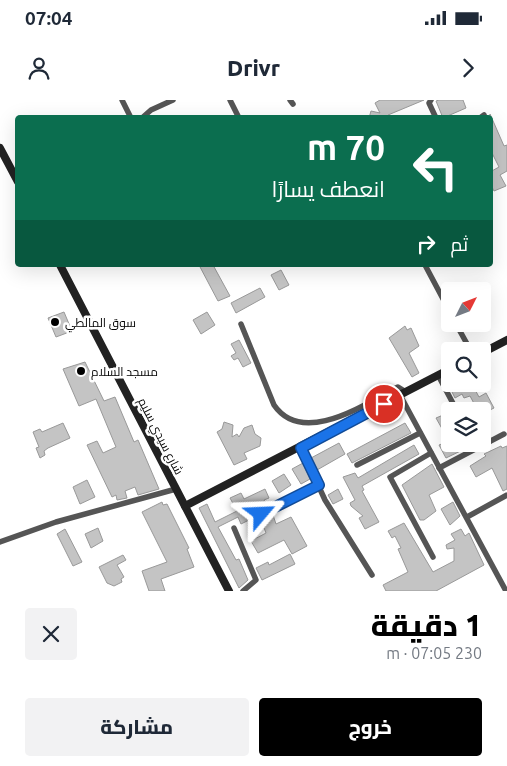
<!DOCTYPE html>
<html lang="ar">
<meta charset="utf-8">
<style>
body{margin:0;font-family:Ubuntu,Cairo,sans-serif;background:#f2f2f3;color:#1f2937;direction:rtl;height:100vh;display:flex;flex-direction:column;font-size:19px;white-space:nowrap}
*{box-sizing:border-box;margin:0}
p{font-size:16px;color:#747a83}
.icon{flex:none;width:28px;height:28px;fill:none;stroke:currentColor;stroke-width:2;stroke-linecap:round;stroke-linejoin:round}
.map{position:relative;height:491px;overflow:hidden;direction:ltr}
.details{display:flex;flex-direction:column;background:#fff;flex:1}
.details>*{flex:none}
.banner{position:absolute;left:15px;top:15px;width:478px;height:152px;border-radius:5px;box-shadow:0 5px 20px #0002;direction:rtl;background:#0b6e4f;color:#fff;overflow:hidden}
.needle{width:32px;rotate:48deg}
.buttons{position:absolute;left:441px;top:182px;display:grid;gap:10px}
.buttons a{display:grid;place-items:center;width:50px;height:50px;border-radius:5px;background:#fff;box-shadow:0 5px 20px #0002;font-size:25px}
.pin{position:absolute;display:grid;place-items:center;width:42px;height:42px;color:#fff;margin:-21px;border:2px solid #fff;border-radius:50%;box-shadow:0 1px 5px #0007}
.me{position:absolute;width:55px;margin:-28px;rotate:64deg;stroke-linejoin:round;filter:drop-shadow(0 0 4px #0008)}
.turn{display:flex;align-items:center;gap:18px;height:105px;padding:0 25px;font-size:22px}
.turn .icon{width:65px;height:65px;stroke-width:2.5}
.turn b{display:block;font-size:35px;line-height:42px}
.then{display:flex;align-items:center;height:48px;padding:0 25px;background:#0003;gap:10px;font-size:19px}
.round{display:grid;place-items:center;flex:none;width:52px;height:52px;border-radius:5px;background:#f2f2f3}
.head{display:flex;align-items:center;justify-content:space-between;height:85px;padding:0 25px}
h1{font-size:30px;font-weight:800;line-height:38px;color:#000}
.action{display:flex;gap:10px;margin-top:auto;padding:10px 25px}
.action a{flex:1;height:58px;border-radius:5px;background:#000;color:#fff;font-size:20px;font-weight:800;line-height:58px;text-align:center}
.action a+a{background:#f2f2f3;color:#1f2937}
.status{display:flex;justify-content:space-between;align-items:center;height:35px;padding:0 25px;background:#fff;direction:ltr}
.status svg{height:14px;fill:currentColor}
header{display:flex;justify-content:space-between;align-items:center;height:65px;padding:0 25px;background:#fff;font-size:22px;font-weight:800}
.map>svg:first-child{display:block}
.building{fill:#c4c4c4;stroke:#999}
.lines{fill:none;stroke-linecap:round;stroke-linejoin:round}
.street{stroke:#555;stroke-width:5.5}
.secondary{stroke:#222;stroke-width:8}
.route-casing{stroke:#114b97;stroke-width:12}
.route{stroke:#1a73e8;stroke-width:9}
.poi-dot{fill:#000;stroke:#fff;stroke-width:2}
.labels{text-anchor:middle;dominant-baseline:central;stroke-width:5;stroke-linejoin:round;paint-order:stroke}
.poi-label{font-size:12px;fill:#000;stroke:#fff;text-anchor:start}
.street-label{font-size:12px;fill:#000;stroke:#fff}
</style>
<div class="status"><b>07:04</b><svg viewBox="0 0 49 12"><path d="M0 12V9h3v3zM5 12V6h3v6zM10 12V3h3v9zM15 12V0h3v12zM26 1h20v11H26zM47 4h2v5h-2z"/></svg></div>
<header><svg class="icon" aria-label="forward" viewBox="0 0 24 24"><path d="M9 5l7 7-7 7"/></svg>Drivr<svg class="icon" aria-label="person" viewBox="0 0 24 24"><circle cx="12" cy="8" r="4"/><path d="M4 21q1-7 8-7t8 7"/></svg></header>
<div class="map">
<svg width="507" height="491" viewBox="0 0 507 491">
<rect width="100%" height="100%" fill="#fff"/>
<!-- building -->
<g class="building">
<polygon points="380,0 424,0 388,15 390,18 369,18 371,11 380,13 375,3"/>
<polygon points="439,0 463,0 466,8 443,18 436,1"/>
<polygon points="490,14 504,46 507,45 507,71 500,75 506,86 494,91 490,83 490,72 499,67 490,49"/>
<polygon points="199,165 213,165 230,196 218,201"/>
<polygon points="281,170 289,185 279,190 271,175"/>
<polygon points="260,188 265,197 236,213 231,203"/>
<polygon points="64,212 72,231 56,237 48,218"/>
<polygon points="207,212 215,225 201,234 193,220"/>
<polygon points="405,226 407,230 411,228 419,246 409,253 419,273 412,277 389,238"/>
<polygon points="239,240 251,263 243,267 238,258 234,260 231,256 236,253 231,244"/>
<polygon points="85,262 104,301 115,297 134,342 138,340 159,389 138,395 135,387 125,391 127,398 117,400 116,395 112,397 87,345 97,341 103,353 116,347 96,299 79,306 63,269"/>
<polygon points="448,284 472,284 479,297 486,293 494,308 482,314 482,311 478,311 470,296 464,298 462,294 455,298"/>
<polygon points="448,313 450,317 450,332 445,334 436,318"/>
<polygon points="224,322 233,325 232,337 237,334 239,337 244,328 252,325 255,334 261,338 260,346 244,353 247,359 234,365 217,332 222,329"/>
<polygon points="63,323 70,338 48,348 44,351 45,355 40,358 36,348 39,347 33,332 40,329 42,332"/>
<polygon points="405,323 411,333 352,363 347,354"/>
<polygon points="449,341 450,344 475,344 446,358 439,345"/>
<polygon points="339,343 345,354 317,370 311,358"/>
<polygon points="414,345 419,354 362,386 364,390 362,391 379,422 365,429 359,418 363,416 351,406 350,403 355,400 343,377 355,373 358,378"/>
<polygon points="501,346 502,348 507,346 507,389 503,391 492,368 476,377 470,366 486,356 484,354"/>
<polygon points="303,363 310,379 301,384 292,369"/>
<polygon points="432,364 444,387 429,395 436,411 424,420 420,420 402,385"/>
<polygon points="284,374 291,385 279,393 272,381"/>
<polygon points="87,380 95,397 80,404 73,387"/>
<polygon points="265,389 269,398 264,400 266,404 250,412 253,418 241,424 238,417 218,427 236,460 239,459 248,480 239,488 199,408 207,404 215,422 237,411 230,398 241,393 244,399"/>
<polygon points="338,389 343,399 333,404 328,395"/>
<polygon points="162,402 163,405 167,404 189,448 187,449 194,467 161,479 165,491 149,491 142,471 167,462 142,412"/>
<polygon points="453,402 460,416 450,425 441,409"/>
<polygon points="273,415 276,424 291,417 307,446 292,454 284,440 258,453 251,441 266,433 261,420"/>
<polygon points="404,423 433,472 454,461 454,448 447,449 446,445 455,440 451,434 461,429 465,436 469,433 484,465 436,491 386,491 383,485 408,472 398,449 401,448 395,436 392,438 388,431"/>
<polygon points="98,428 103,441 91,448 85,434"/>
<polygon points="65,429 82,462 73,466 57,434"/>
<polygon points="290,454 295,464 262,480 256,468 268,462 269,465"/>
<polygon points="123,455 126,460 117,465 124,477 121,479 122,482 114,486 107,483 99,467"/>
</g>
<g class="lines">
<!-- street -->
<g class="street">
<polyline points="122,0 131,18"/>
<polyline points="230,0 239,18"/>
<polyline points="290,0 293,4"/>
<polyline points="431,0 429,3 436,18"/>
<polyline points="142,18 151,10 173,0"/>
<polyline points="480,18 484,15"/>
<polyline points="425,165 450,212"/>
<path d="M241 224 274 305C303 347 365 304 398 287L406 292"/>
<polyline points="456,224 471,251"/>
<polyline points="438,275 457,311"/>
<polyline points="400,295 506,491"/>
<polyline points="482,330 489,342"/>
<polyline points="301,348 325,400 372,475"/>
<polyline points="431,353 390,377 433,457"/>
<polyline points="357,365 420,333"/>
<polyline points="439,368 504,334"/>
<polyline points="261,414 319,385"/>
<polyline points="467,417 507,395"/>
<polyline points="234,428 256,480 243,491"/>
<polyline points="0,442 56,422 176,389"/>
</g>
<!-- secondary -->
<g class="secondary">
<polyline points="0,48 18,82"/>
<polyline points="60,165 229,491"/>
<polyline points="482,253 507,240"/>
<polyline points="185,406 450,269"/>
</g>
</g>
<g class="lines">
<!-- route casing -->
<g class="route-casing">
<polyline id="route" points="261,414 319,385 301,348 384,304"/>
</g>
<!-- route -->
<use href="#route" class="route"/>
</g>
<!-- markers -->
<g class="poi-dot">
<circle cx="55" cy="222" r="5"/>
<circle cx="81" cy="271" r="5"/>
</g>
<g class="labels">
<!-- poi labels -->
<g class="poi-label">
<text x="65" y="222">سوق المالطي</text>
<text x="91" y="271">مسجد السلام</text>
</g>
<!-- street labels -->
<g class="street-label">
<text transform="translate(161 336) rotate(63)">شارع سيدي سليم</text>
</g>
</g>
</svg>
<div class="buttons">
<a><svg class="needle" viewBox="-14 -14 28 28"><path d="M0-13l5 13h-10z" fill="#e53935"/><path d="M0 13l5-13h-10z" fill="#747a83"/></svg></a>
<a><svg class="icon" aria-label="search" viewBox="0 0 24 24"><circle cx="10" cy="10" r="6"/><path d="M15 15l6 6"/></svg></a>
<a><svg class="icon" aria-label="layers" viewBox="0 0 24 24"><path d="M12 4l9 5-9 5-9-5zM3 14l9 5 9-5"/></svg></a>
</div>
<div class="pin" style="left:384px;top:304px;background:#d93025"><svg class="icon" aria-label="arrive" viewBox="0 0 24 24"><path d="M6 21V4h12l-3 4 3 4H6"/></svg></div>
<svg class="me" style="left:261px;top:414px" viewBox="-20 -20 40 40"><path d="M0-17L14 15 0 8-14 15z" fill="#1a73e8" stroke="#fff" stroke-width="4"/></svg>
<div class="banner">
<div class="turn"><svg class="icon" aria-label="left" viewBox="0 0 24 24"><path d="M17 20v-9H6M10 6l-5 5 5 5"/></svg><div><b>70 m</b>انعطف يسارًا</div></div>
<div class="then">ثم<svg class="icon" aria-label="right" viewBox="0 0 24 24"><path d="M7 20v-9h11M14 6l5 5-5 5"/></svg></div>
</div>
</div>
<section class="details">
<div class="head"><div><h1>1 دقيقة</h1><p>230 m · 07:05</p></div><a class="round"><svg class="icon" aria-label="close" viewBox="0 0 24 24"><path d="M6 6l12 12M18 6L6 18"/></svg></a></div>
<div class="action"><a>خروج</a><a>مشاركة</a></div>
</section>
